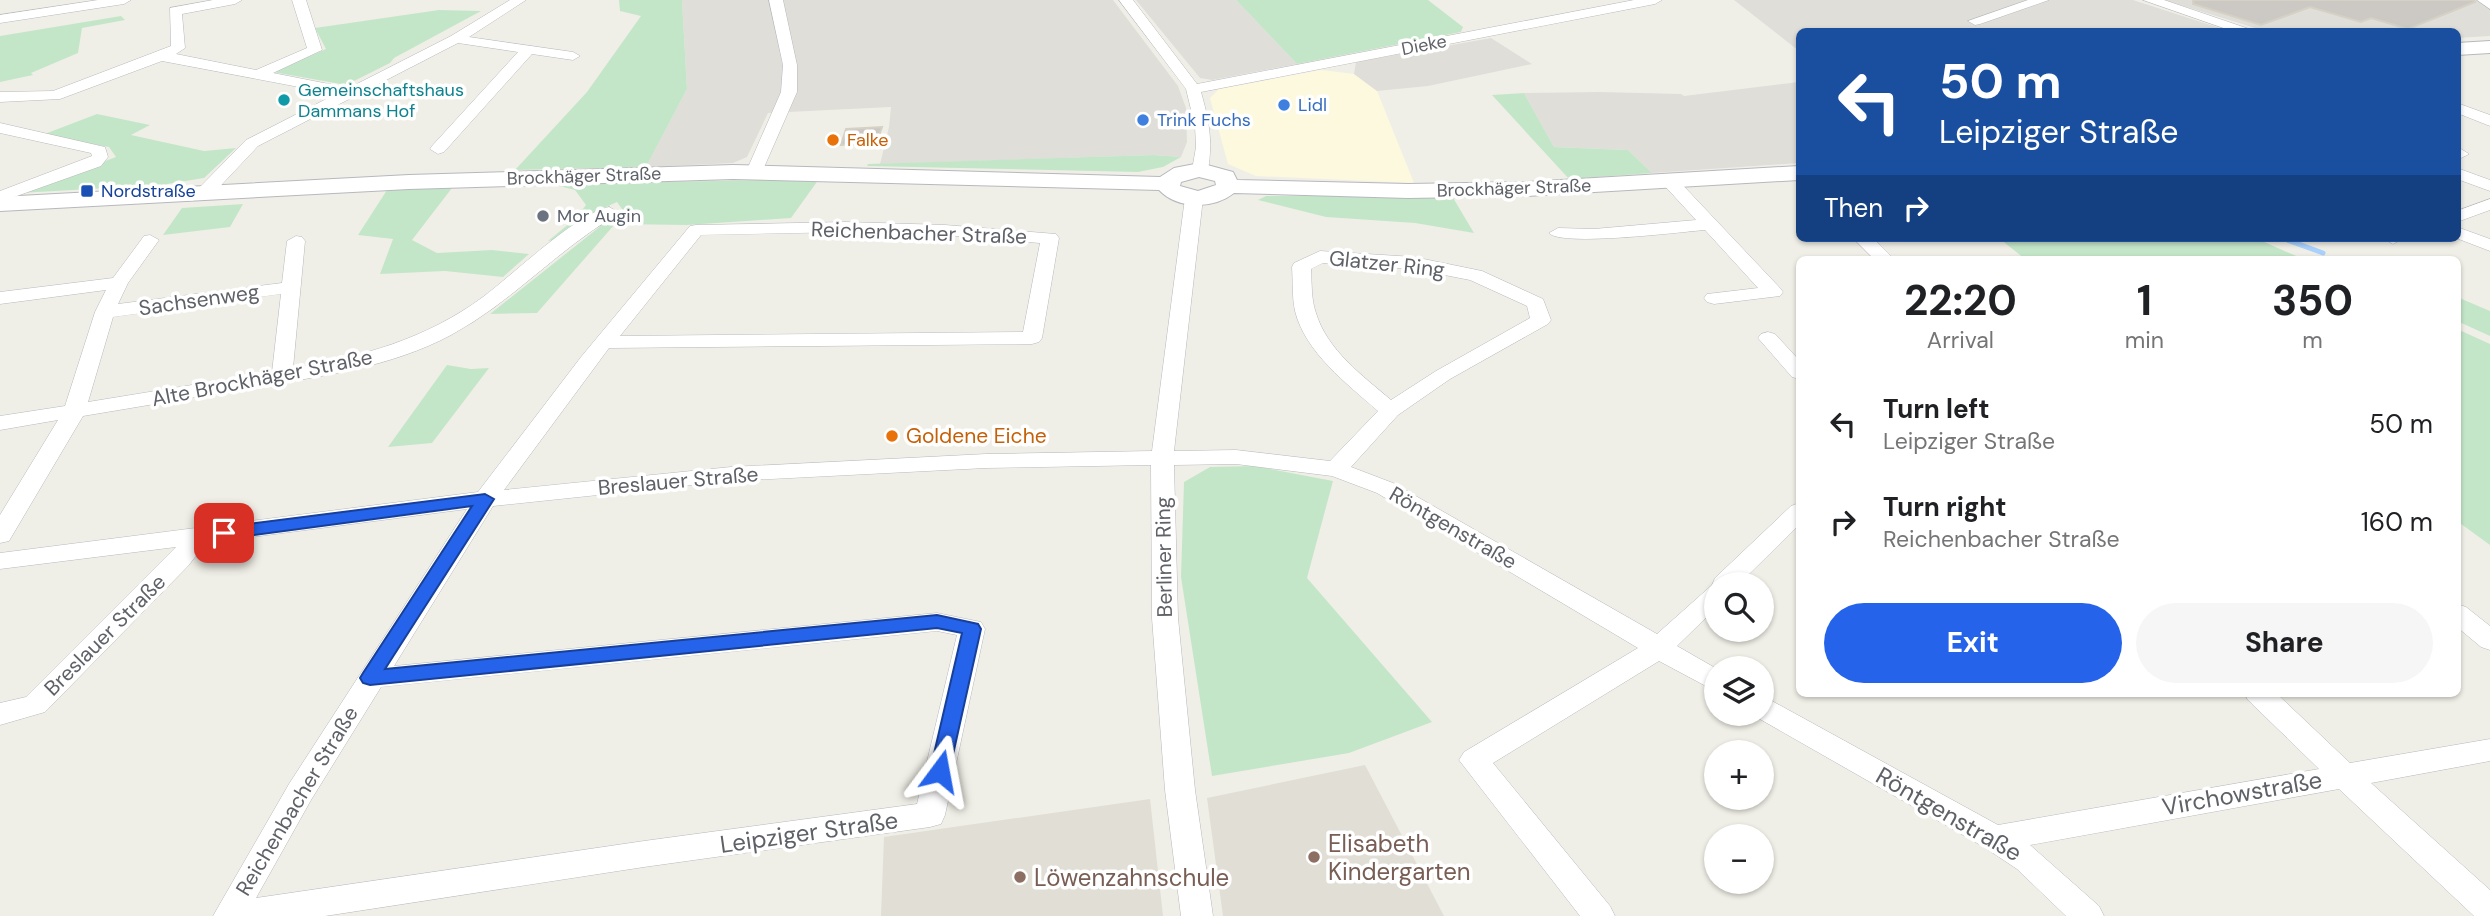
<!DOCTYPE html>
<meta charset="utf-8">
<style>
body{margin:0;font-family:"DM Sans",sans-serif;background:#f6f6f6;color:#202124;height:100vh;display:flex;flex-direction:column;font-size:26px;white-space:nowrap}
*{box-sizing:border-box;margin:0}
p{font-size:23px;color:#757577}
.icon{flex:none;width:38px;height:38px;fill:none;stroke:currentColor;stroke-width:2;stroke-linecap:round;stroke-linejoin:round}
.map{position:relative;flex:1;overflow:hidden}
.side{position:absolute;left:1796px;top:256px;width:665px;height:441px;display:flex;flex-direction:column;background:#fff;border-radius:10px;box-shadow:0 2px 5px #0004}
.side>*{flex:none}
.hud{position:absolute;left:1796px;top:28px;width:665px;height:214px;border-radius:10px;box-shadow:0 2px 5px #0004;background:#1a4fa0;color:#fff;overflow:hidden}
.controls{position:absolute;left:1704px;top:572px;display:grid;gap:14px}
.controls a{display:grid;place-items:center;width:70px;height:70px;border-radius:50%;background:#fff;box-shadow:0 2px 5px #0004;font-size:35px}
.pin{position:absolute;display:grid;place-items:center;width:60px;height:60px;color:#fff;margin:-30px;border-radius:14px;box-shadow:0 4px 10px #0006}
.me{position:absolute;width:77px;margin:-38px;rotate:13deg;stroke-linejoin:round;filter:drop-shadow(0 0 5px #0008)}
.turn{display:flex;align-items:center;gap:24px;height:147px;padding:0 28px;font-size:32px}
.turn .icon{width:91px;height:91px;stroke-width:2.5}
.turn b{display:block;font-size:49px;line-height:60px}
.then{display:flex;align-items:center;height:66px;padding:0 28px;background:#0003;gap:14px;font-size:26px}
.eta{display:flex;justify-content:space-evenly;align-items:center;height:119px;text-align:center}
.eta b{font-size:42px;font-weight:700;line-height:49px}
.primary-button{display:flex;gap:14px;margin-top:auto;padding:14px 28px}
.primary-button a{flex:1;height:80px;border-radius:42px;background:#2563eb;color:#fff;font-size:28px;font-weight:700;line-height:80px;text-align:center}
.primary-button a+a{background:#f6f6f6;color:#202124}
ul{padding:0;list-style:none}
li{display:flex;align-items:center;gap:21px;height:98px;padding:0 28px}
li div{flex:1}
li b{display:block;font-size:26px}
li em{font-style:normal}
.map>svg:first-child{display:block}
.commercial{fill:#fdf9df}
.industrial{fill:#dfded9}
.education{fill:#e0ded5}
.green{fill:#c4e6c8}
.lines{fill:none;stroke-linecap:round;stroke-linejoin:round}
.stream{stroke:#aad1fd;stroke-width:5}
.building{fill:#ccc9c4;stroke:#d5d1c5;stroke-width:2}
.minor-casing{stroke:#b7b8bd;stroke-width:1}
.tertiary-casing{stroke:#b7b8bd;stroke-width:2}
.minor{fill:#fff;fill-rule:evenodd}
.tertiary{fill:#fff;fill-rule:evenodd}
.route{fill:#2563eb;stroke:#184099;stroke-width:2}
.culture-dot{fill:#0f9aa8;stroke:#fff;stroke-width:2.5}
.shop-dot{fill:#3f7fe0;stroke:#fff;stroke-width:2.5}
.food-dot{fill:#e8710a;stroke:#fff;stroke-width:2.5}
.transit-dot{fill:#1a4fb4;stroke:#fff;stroke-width:2.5}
.worship-dot{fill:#6b7280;stroke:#fff;stroke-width:2.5}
.education-dot{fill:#8d6e63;stroke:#fff;stroke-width:2.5}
.labels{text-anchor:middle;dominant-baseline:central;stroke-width:7;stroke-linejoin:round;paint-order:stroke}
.far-street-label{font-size:18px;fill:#5e6167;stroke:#fff}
.far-culture-label{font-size:18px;fill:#0d838f;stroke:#fff;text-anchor:start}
.far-shop-label{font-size:18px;fill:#366cbe;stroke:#fff;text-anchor:start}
.far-food-label{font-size:18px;fill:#c56008;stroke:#fff;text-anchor:start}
.far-transit-label{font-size:18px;fill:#164399;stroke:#fff;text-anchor:start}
.far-worship-label{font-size:18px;fill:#5b616d;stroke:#fff;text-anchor:start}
.street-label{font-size:21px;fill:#5e6167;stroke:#fff}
.food-label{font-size:21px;fill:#c56008;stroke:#fff;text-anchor:start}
.near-street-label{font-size:24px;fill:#5e6167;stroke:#fff}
.near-education-label{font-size:24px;fill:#785e54;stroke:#fff;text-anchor:start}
</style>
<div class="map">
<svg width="2490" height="916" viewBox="0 0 2490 916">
<rect width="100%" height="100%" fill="#f0efe7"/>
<!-- commercial -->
<polygon class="commercial" points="1321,70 1354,74 1377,91 1414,183 1256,176 1228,164 1210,98 1219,89"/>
<!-- industrial -->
<g class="industrial">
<polygon points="682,0 1113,0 1178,86 1186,108 1187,142 1181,157 1154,155 880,164 889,127 891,107 768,113 747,157 733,163 646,167 687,89"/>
<polygon points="1136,0 1236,0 1297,64 1212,80 1200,78"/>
<polygon points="1734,0 2133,0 2229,31 1799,32 1799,51"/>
<polygon points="2164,0 2490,0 2490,36 2457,38 2457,32 2265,31"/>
<polygon points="1491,38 1532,64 1428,86 1377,91 1354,74 1356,62"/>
<polygon points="1799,82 1799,163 1652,173 1628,150 1554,147 1524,93 1600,92 1681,94 1684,96"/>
</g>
<!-- education -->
<g class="education">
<polygon points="1365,765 1444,916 1223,916 1207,798"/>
<polygon points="1150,799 1163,916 881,916 884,837"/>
</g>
<!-- green -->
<g class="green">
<polygon points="619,0 682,0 687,89 646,167 515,170 587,92 641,16 620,11"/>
<polygon points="1236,0 1428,0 1463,27 1461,32 1297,64"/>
<polygon points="439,10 481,11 394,58 390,63 346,85 273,72 326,49 315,28"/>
<polygon points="121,16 125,20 82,28 78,53 31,73 33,75 0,82 0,36"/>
<polygon points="1524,93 1554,147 1628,150 1652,173 1569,179 1492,95"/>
<polygon points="97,114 150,125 131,135 204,151 236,148 204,178 161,185 20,193 116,157 109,147 42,135"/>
<polygon points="1154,155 1181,157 1163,167 1138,172 867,166 868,164"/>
<polygon points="819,179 791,218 687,225 615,224 537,313 490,314 622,209 617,202 593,213 555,240 548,241 576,218 586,205 575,190 551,184"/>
<polygon points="452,188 412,240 437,253 492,250 529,254 503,277 445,271 380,274 393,239 358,235 387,190"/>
<polygon points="1266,196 1452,196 1474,233 1415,223 1326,217 1258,200"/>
<polygon points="243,204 230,227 163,235 182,208"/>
<polygon points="2008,238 2255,238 2303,259 2025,259 2000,239"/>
<polygon points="2457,297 2490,311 2490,336 2457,321"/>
<polygon points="2457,329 2490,344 2490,545 2457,521"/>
<polygon points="447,365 471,369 489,368 432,443 388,447"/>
<polygon points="1255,466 1333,481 1307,578 1432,722 1349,753 1212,776 1181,577 1184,482 1210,467"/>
</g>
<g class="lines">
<!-- stream -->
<polyline class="stream" points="2282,238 2323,253"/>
</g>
<!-- building -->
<g class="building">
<polygon points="2193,0 2474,0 2475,2 2408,29 2371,18 2361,22 2310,7 2261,25 2193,4"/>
<polygon points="882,127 876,144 841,145 846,129"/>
</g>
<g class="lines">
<!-- minor casing -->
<g class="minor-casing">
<g id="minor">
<polygon points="98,0 131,0 124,4 0,23 0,15"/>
<polygon points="213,0 242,0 235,4 182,14 185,48 176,54 256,70 307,48 292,0 306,0 322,50 273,73 349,88 451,36 510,0 526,0 469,37 573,52 580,56 573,60 532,54 444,152 438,154 430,149 432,146 518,52 458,43 258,146 210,197 198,197 195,193 198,189 246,140 336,94 162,61 60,99 0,102 0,92 53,91 171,46 170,8"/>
<polygon points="769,0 783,0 797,65 797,92 762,172 754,177 746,172 781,92 783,65"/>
<path d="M1119 0H1133L1197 84 1634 0H1662L1655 4 1201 92C1209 120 1213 141 1208 170L1200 175 1192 170 1196 147 1195 126 1186 89Z"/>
<polygon points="2028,0 2049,0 1980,24 1975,25 1968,21"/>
<polygon points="2143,0 2164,0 2258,32 2235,32"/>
<polygon points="2477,0 2490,0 2490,9"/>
<polygon points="2457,103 2490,115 2490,126 2457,113"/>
<polygon points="0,123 105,147 108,157 101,166 0,202 0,191 92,156 91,153 0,133"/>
<polygon points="2461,149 2469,154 2457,160 2457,150"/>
<polygon points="2457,168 2490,180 2490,191 2457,179"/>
<path d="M1671 178 1677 179 1780 288 1783 292 1780 296 1714 304 1707 302 1704 298 1707 294 1758 288 1705 230C1680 232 1561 247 1549 233L1558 228 1594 229 1696 220 1662 183Z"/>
<path d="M1194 193 1203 198 1174 451 1236 450 1330 461 1378 411C1347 384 1305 352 1295 311 1292 297 1293 281 1292 267L1294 263 1320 251 1414 257 1482 271 1543 299 1551 320 1548 324 1450 379 1398 415 1351 467 1393 483 1657 634 1712 585 1715 578 1791 506 1799 503V525L1739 584H1717V607L1677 646 1717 669V692L1659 661 1493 763 1610 906 1615 916H1580L1459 760 1464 752 1638 648 1377 493 1332 476 1236 464 1174 465 1178 618 1195 790 1213 916H1181L1165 790 1152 618 1151 465 986 468 731 481 493 506 394 666 937 613 981 622 985 629 945 815 941 824 930 827 644 867 325 916H213L289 784 467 509 206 543 188 566 45 712 0 725V703L26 697 176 547 0 569V553L478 492 581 357 690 226 696 225 846 222 945 225 1056 234 1059 238 1042 338 1039 342 1032 344 609 348 504 490 731 467 986 454 1152 451 1185 198ZM846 232 945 235 1040 243 1023 332 620 336 701 235ZM1323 263 1414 269 1470 280 1527 306 1530 318 1436 371 1391 400C1363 376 1327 350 1316 313 1311 299 1312 284 1311 269ZM937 631 957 635 917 804 644 841 256 898 311 800 381 687Z"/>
<polygon points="2490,199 2490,210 2457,222 2457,211"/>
<path d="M609 207 618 212 615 216C557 250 511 303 451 335 391 367 323 376 256 387 198 397 141 406 83 416L9 541 0 543V515L58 420 0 430V416L65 406 95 312 106 290 0 304V292L113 278 144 236 150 235 159 240 128 283 118 304 282 283 287 241 296 236 302 237 305 241 293 368C362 357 426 339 483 297 514 274 574 215 609 207ZM281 294 272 372 88 402 113 317Z"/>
<polygon points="2457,227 2490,239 2490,251 2456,238"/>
<polygon points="1853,238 1873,238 1894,259 1874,259"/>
<polygon points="2404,238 2393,244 2384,239 2385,238"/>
<polygon points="1768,332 1775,334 1799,360 1799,379 1792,377 1758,338 1761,334"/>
<polygon points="2457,604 2466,607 2490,626 2490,650 2481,647 2457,627"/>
<polygon points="2244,693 2276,693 2350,763 2490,739 2490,761 2371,783 2490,890 2490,916 2474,916 2339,789 2030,845 2099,906 2104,916 2066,916 2017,869 1984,847 1751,714 1762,714 1762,697 1772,701 1998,825 2319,769 2248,700"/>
</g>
</g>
<!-- tertiary casing -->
<g class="tertiary-casing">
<g id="tertiary">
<polygon points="2490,41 2490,53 2457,55 2457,43"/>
<path d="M1200 163 1233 172 1237 180 1408 184 1527 182 1799 166V180L1527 196 1408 198 1234 193C1214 209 1178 210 1159 190L733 179 409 189 0 211V197L409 175 733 165 1160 177 1174 168ZM1199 177 1215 181 1216 185 1198 191 1180 186 1181 182Z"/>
</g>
</g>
<!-- minor -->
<use href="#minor" class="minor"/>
<!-- tertiary -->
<use href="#tertiary" class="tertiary"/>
</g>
<!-- route -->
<polygon class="route" points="485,494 494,499 385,669 937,615 978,624 981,629 948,777 940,779 933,777 930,771 962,633 937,628 370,685 363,683 360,678 363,673 472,506 224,539 215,533 224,527"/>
<!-- markers -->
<circle class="culture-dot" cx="284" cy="100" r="7"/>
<g class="shop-dot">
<circle cx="1284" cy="105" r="7"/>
<circle cx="1143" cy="120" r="7"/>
</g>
<g class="food-dot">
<circle cx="833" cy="140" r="7"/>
<circle cx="892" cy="436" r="7"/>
</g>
<rect class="transit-dot" x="80" y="184" width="14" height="14" rx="3.5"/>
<circle class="worship-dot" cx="543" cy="216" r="7"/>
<g class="education-dot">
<circle cx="1314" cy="857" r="7"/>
<circle cx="1020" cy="877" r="7"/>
</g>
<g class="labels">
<!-- far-street labels -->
<g class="far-street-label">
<text transform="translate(1424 45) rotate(-11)">Dieke</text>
<text transform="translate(584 176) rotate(-2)">Brockhäger Straße</text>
<text transform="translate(1514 188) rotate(-2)">Brockhäger Straße</text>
</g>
<!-- far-culture labels -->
<g class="far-culture-label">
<text x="298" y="90">Gemeinschaftshaus<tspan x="298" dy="21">Dammans Hof</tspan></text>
</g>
<!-- far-shop labels -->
<g class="far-shop-label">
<text x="1298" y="105">Lidl</text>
<text x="1157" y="120">Trink Fuchs</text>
</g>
<!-- far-food labels -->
<g class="far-food-label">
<text x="847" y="140">Falke</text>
</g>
<!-- far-transit labels -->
<g class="far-transit-label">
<text x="101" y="191">Nordstraße</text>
</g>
<!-- far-worship labels -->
<g class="far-worship-label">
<text x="557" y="216">Mor Augin</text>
</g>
<!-- street labels -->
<g class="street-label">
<text transform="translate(919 233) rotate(2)">Reichenbacher Straße</text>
<text transform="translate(1387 264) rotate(6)">Glatzer Ring</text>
<text transform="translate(199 300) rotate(-8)">Sachsenweg</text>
<text transform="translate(262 378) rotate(-11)">Alte Brockhäger Straße</text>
<text transform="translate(678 481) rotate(-5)">Breslauer Straße</text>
<text transform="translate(1453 528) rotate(30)">Röntgenstraße</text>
<text transform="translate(1164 557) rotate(-91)">Berliner Ring</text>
<text transform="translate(105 635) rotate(-45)">Breslauer Straße</text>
<text transform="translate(297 801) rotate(-59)">Reichenbacher Straße</text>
</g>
<!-- food labels -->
<g class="food-label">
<text x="906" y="436">Goldene Eiche</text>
</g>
<!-- near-street labels -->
<g class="near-street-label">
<text transform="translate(2242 793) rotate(-10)">Virchowstraße</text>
<text transform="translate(1949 814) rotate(30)">Röntgenstraße</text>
<text transform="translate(809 832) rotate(-8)">Leipziger Straße</text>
</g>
<!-- near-education labels -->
<g class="near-education-label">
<text x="1328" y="843">Elisabeth<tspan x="1328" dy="28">Kindergarten</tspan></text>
<text x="1034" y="877">Löwenzahnschule</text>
</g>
</g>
</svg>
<div class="controls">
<a><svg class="icon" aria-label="search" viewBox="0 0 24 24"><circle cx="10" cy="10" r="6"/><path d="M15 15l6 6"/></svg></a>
<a><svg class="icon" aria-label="layers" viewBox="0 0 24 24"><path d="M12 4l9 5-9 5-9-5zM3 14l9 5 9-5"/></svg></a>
<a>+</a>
<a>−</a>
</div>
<div class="pin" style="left:224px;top:533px;background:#d93025"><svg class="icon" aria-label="arrive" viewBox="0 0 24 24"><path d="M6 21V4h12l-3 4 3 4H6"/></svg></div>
<svg class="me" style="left:940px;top:771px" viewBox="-20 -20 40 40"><path d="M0-17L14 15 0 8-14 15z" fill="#2563eb" stroke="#fff" stroke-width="4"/></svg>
<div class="hud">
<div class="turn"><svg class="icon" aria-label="left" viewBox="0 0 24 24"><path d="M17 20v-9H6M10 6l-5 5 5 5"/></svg><div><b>50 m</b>Leipziger Straße</div></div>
<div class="then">Then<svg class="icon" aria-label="right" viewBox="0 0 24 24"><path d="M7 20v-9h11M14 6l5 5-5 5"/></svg></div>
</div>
<section class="side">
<div class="eta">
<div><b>22:20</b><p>Arrival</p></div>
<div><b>1</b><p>min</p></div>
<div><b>350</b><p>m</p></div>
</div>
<ul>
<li><svg class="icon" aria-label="left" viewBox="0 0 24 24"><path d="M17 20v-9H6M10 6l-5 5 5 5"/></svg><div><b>Turn left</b><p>Leipziger Straße</p></div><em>50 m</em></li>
<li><svg class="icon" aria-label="right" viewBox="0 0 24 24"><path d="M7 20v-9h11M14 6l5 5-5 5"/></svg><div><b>Turn right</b><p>Reichenbacher Straße</p></div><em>160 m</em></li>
</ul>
<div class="primary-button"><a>Exit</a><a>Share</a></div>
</section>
</div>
